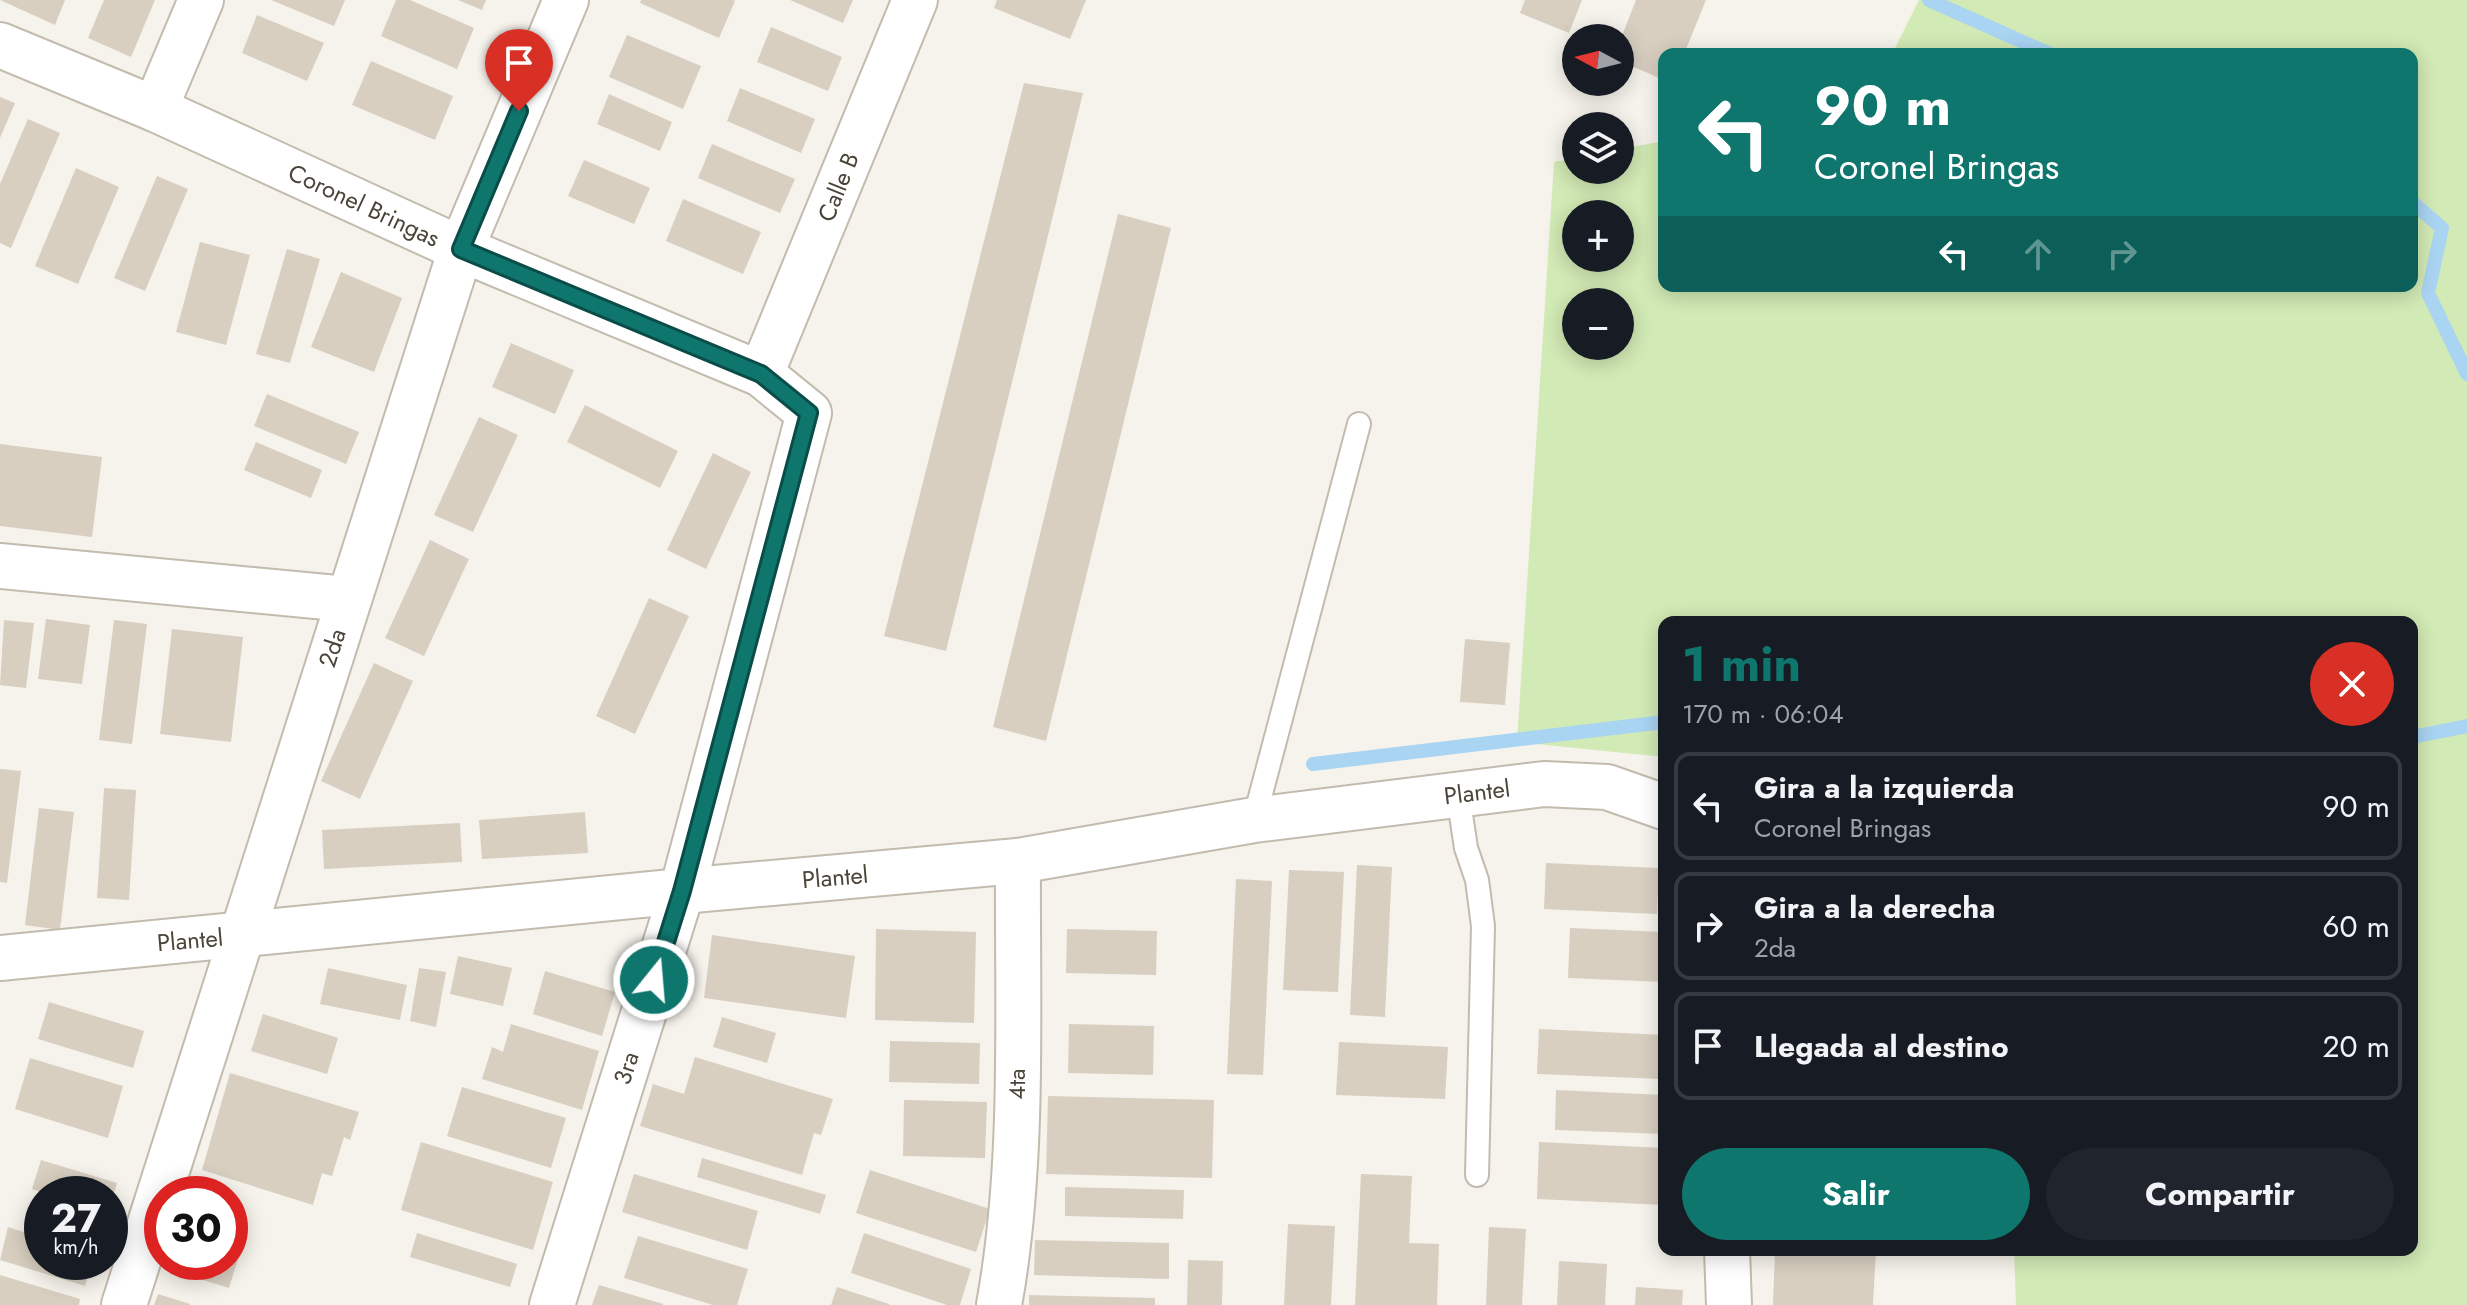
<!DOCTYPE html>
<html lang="es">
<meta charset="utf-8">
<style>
body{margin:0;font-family:Jost,sans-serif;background:#20242c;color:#f1f3f6;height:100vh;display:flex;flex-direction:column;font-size:30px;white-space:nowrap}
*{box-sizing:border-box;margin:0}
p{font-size:26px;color:#9ea1a6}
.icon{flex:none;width:44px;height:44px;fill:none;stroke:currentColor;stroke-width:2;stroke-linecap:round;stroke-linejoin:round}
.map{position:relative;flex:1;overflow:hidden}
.panel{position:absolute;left:1658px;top:616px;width:760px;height:640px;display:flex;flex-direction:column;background:#171b24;border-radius:16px;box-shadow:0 4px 20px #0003}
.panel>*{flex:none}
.guide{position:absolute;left:1658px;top:48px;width:760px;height:244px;border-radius:16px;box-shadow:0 4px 20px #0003;background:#0f766e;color:#fff;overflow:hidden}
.needle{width:52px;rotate:277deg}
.buttons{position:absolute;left:1562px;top:24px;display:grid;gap:16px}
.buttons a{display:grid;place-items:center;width:72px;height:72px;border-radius:50%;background:#171b24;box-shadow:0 4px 20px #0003;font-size:40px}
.speed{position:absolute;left:24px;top:1176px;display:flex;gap:16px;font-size:40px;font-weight:700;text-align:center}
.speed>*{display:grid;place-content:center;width:104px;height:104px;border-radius:50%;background:#171b24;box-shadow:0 4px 20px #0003;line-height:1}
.speed small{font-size:20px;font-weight:400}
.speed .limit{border:12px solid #d22;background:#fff;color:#111}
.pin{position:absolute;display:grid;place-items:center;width:68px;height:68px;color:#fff;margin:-82px -34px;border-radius:50% 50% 50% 0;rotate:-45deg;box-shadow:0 0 8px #0007}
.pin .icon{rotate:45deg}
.me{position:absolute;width:88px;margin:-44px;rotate:17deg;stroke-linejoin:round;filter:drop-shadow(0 0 6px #0008)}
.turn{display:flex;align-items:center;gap:28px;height:168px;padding:0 24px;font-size:36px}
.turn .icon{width:104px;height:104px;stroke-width:2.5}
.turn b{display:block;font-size:56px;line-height:68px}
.lanes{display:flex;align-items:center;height:76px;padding:0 24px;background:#0003;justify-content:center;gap:40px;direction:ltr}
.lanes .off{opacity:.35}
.round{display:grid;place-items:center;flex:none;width:84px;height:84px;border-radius:42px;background:#20242c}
.overview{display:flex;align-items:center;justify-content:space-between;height:136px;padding:0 24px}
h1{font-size:48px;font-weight:700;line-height:60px;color:#0f766e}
.button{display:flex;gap:16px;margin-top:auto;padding:16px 24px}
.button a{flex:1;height:92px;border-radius:48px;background:#0f766e;color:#fff;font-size:32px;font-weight:700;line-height:92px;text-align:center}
.button a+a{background:#20242c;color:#f1f3f6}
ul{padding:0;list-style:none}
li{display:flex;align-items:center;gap:24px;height:108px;margin:0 16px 12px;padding:0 8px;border:4px solid #363941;border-radius:16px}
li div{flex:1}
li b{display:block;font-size:30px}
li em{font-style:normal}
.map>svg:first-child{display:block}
.green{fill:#d2eab5;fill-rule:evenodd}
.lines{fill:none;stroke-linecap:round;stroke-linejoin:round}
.stream{stroke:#a9d4f2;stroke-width:14}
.building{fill:#d8cfc1}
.lane-casing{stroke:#c2bbae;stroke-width:26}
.street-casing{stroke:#c2bbae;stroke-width:48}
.lane{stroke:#fff;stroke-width:22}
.street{stroke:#fff;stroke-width:44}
.route-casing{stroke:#0a4d48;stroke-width:20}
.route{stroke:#0f766e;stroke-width:14}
.labels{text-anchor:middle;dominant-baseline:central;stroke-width:6;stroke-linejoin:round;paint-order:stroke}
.street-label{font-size:24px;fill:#4b4439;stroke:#fff}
</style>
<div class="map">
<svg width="2467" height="1305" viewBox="0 0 2467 1305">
<rect width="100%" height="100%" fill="#f6f3ec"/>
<!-- green -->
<path class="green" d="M1919 0H2467V1305H2016L2014 1250H2412V622H1664V757L1517 742 1554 162 1576 158V170H1620V149L1664 141V286H2412V54H1892ZM1576 214H1620V258H1576ZM1576 302H1620V346H1576Z"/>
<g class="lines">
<!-- stream -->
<g class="stream">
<polyline points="1929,0 2050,54"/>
<polyline points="2412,202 2442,228 2428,293 2467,374"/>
<polyline points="2412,737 2467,726"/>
<polyline points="1313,764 1664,722"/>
</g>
</g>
<!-- building -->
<g class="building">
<polygon points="0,0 65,0 55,25"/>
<polygon points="104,0 155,0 131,57 88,38"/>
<polygon points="271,0 345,0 334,26"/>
<polygon points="396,0 410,0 474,28 457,69 381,36"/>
<polygon points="458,0 486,0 482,10"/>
<polygon points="641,0 733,0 735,1 719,38 640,3"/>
<polygon points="790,0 853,0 843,23"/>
<polygon points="997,0 1086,0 1070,39 994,8"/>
<polygon points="1525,0 1582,0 1569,33 1520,13"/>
<polygon points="1636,0 1706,0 1684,54 1664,54 1664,80 1620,61 1620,41"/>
<polygon points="257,15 324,43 307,81 242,53"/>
<polygon points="771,27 842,57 828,91 757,62"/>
<polygon points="627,35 701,66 683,109 609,77"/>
<polygon points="371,61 453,96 435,140 352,105"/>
<polygon points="1024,83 1083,93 946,651 884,636"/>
<polygon points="740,88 815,119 801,153 727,121"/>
<polygon points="609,94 672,122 660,151 597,124"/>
<polygon points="0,97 15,103 0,138"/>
<polygon points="28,119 60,133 11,248 0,243 0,184"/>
<polygon points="712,144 795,179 780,213 698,178"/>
<polygon points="584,160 650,188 634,224 568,196"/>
<polygon points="76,168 119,187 78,284 35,266"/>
<polygon points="157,176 188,189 145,291 114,278"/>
<polygon points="683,199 761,232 743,274 666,241"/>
<polygon points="1118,214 1171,228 1046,741 993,727"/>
<polygon points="200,242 250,255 226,345 176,332"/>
<polygon points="287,249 320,259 290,363 256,354"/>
<polygon points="341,272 402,298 374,372 311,347"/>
<polygon points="511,343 574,370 555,414 492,387"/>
<polygon points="267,394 359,432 346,464 254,426"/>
<polygon points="585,405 678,451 660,488 567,442"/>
<polygon points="479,417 518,435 473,532 434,515"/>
<polygon points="256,442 322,470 311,498 244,470"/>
<polygon points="0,444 102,457 92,537 0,526"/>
<polygon points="713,453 751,472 706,569 667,550"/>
<polygon points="430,540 469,559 424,656 385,638"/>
<polygon points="649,598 689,616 635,734 596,716"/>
<polygon points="46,619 90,625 82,684 38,679"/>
<polygon points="4,620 34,623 26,688 0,685"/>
<polygon points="114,620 147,624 132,744 99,740"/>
<polygon points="172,629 243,637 231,742 160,734"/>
<polygon points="1465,639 1510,643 1505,705 1460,702"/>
<polygon points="374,663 413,681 360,799 321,781"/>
<polygon points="0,769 21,771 7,883 0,882"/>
<polygon points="104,788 136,790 129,900 97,898"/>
<polygon points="39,808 74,812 60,930 25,925"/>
<polygon points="585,812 588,853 482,859 479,820"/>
<polygon points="460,823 462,862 324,869 322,830"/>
<polygon points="1546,863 1659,868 1657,914 1544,909"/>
<polygon points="1357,865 1392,867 1385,1017 1350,1015"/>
<polygon points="1289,870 1344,872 1338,992 1283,990"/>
<polygon points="1236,879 1272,881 1263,1075 1227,1074"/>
<polygon points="1570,928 1664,932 1664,982 1568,978"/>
<polygon points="876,929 976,932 974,1023 875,1020"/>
<polygon points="1067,929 1157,931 1156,975 1066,973"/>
<polygon points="712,935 855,956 846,1018 704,998"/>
<polygon points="458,956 512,968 503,1006 450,994"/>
<polygon points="328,968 407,985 400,1020 320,1004"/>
<polygon points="419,968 446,972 436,1027 410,1021"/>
<polygon points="545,971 615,992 602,1036 533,1014"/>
<polygon points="49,1002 144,1031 133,1068 38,1039"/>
<polygon points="263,1014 338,1038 327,1074 251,1051"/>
<polygon points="722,1017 776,1033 767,1063 713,1047"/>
<polygon points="511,1024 599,1051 582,1110 482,1079 492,1047 503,1052"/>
<polygon points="1069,1024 1154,1026 1153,1075 1068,1073"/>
<polygon points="1539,1029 1664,1035 1662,1079 1537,1074"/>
<polygon points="890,1041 980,1043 979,1084 889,1082"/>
<polygon points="1339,1042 1448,1047 1445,1099 1336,1095"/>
<polygon points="695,1057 833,1099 821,1135 814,1133 802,1175 640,1126 653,1084 684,1094"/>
<polygon points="30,1058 123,1086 108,1138 15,1109"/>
<polygon points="230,1073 359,1112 350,1140 344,1137 332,1176 322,1173 313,1205 202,1170"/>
<polygon points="462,1087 566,1118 551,1168 447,1136"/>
<polygon points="1556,1090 1664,1095 1664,1134 1555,1130"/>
<polygon points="1048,1096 1214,1100 1212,1178 1046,1174"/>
<polygon points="904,1100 987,1102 985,1158 903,1156"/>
<polygon points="421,1142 553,1182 533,1250 401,1210"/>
<polygon points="1539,1142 1664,1148 1664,1205 1537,1199"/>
<polygon points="702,1158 826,1195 820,1214 697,1177"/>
<polygon points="41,1160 117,1183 111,1203 110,1194 47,1194 32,1189"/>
<polygon points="870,1170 990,1209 976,1252 856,1213"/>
<polygon points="634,1174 758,1211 747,1250 622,1212"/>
<polygon points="1361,1174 1412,1176 1409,1243 1439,1244 1437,1305 1355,1305"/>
<polygon points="1065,1187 1184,1190 1183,1219 1065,1216"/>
<polygon points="230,1224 247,1230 229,1288 170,1270 173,1262 230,1262"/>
<polygon points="1288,1224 1335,1226 1331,1305 1284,1305"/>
<polygon points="8,1227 42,1238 42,1262 92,1262 85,1286 0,1260"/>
<polygon points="1489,1227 1526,1229 1522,1305 1486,1305"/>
<polygon points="417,1233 517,1264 510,1287 410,1257"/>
<polygon points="864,1233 971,1269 960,1305 947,1305 851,1273"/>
<polygon points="638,1236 748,1269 737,1305 713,1305 624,1278"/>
<polygon points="1035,1240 1169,1243 1169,1279 1034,1275"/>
<polygon points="1775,1250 1876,1251 1873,1305 1773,1305"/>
<polygon points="1188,1260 1223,1261 1222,1305 1187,1305"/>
<polygon points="1559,1261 1607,1264 1605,1305 1557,1305"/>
<polygon points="0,1275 80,1299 79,1305 0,1305"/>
<polygon points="599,1285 663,1304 663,1305 592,1305"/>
<polygon points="837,1287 889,1304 889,1305 831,1305"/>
<polygon points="1636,1287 1683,1290 1682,1305 1635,1305"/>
<polygon points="158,1294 190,1304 190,1305 154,1305"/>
<polygon points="1029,1295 1155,1298 1155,1305 1029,1305"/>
</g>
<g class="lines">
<!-- lane casing -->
<g class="lane-casing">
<g id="lane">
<polyline points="1458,795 1466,848 1477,880 1483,926 1477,1175"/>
<polyline points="1254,820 1359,424"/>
</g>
</g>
<!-- street casing -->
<g class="street-casing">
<g id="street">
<polyline points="0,45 155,109 461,249 761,374 809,413 682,891 552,1305"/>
<polyline points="155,109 201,0"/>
<polyline points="761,374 915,0"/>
<polyline points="0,566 347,599"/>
<polyline points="0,958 682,891 1018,861 1254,820 1544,784 1607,787 1664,807"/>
<polyline points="1727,1250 1729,1305"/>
<polyline points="124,1305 461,249 566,0"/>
<path d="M999 1305C1025 1162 1017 1007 1018 861"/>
</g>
</g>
<!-- lane -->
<use href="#lane" class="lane"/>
<!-- street -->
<use href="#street" class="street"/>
</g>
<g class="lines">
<!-- route casing -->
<g class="route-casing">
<polyline id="route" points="519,111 461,249 761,374 809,413 682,891 654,980"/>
</g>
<!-- route -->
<use href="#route" class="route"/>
</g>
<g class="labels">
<!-- street labels -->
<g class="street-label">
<text transform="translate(838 187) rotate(-68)">Calle B</text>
<text transform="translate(364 205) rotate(25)">Coronel Bringas</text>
<text transform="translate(332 648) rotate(-72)">2da</text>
<text transform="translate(1477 792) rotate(-7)">Plantel</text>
<text transform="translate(835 877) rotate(-5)">Plantel</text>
<text transform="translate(190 940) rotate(-5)">Plantel</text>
<text transform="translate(626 1068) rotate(-72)">3ra</text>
<text transform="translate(1016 1084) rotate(-90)">4ta</text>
</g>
</g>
</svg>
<div class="buttons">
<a><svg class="needle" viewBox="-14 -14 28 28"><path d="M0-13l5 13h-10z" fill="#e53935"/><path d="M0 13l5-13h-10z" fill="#9ea1a6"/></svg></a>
<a><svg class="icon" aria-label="layers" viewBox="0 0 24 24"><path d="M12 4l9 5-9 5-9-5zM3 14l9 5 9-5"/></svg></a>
<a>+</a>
<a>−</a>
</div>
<div class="speed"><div>27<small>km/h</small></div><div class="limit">30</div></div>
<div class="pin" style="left:519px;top:111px;background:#d93025"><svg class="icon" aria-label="arrive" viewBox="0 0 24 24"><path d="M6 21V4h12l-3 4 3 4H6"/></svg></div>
<svg class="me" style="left:654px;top:980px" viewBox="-20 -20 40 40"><circle r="17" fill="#0f766e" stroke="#fff" stroke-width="3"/><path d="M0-11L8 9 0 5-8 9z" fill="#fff"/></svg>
<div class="guide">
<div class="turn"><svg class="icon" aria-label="left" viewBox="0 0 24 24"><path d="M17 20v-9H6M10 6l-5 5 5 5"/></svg><div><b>90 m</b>Coronel Bringas</div></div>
<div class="lanes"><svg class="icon" aria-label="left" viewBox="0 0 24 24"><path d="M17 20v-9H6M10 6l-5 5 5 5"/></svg><svg class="icon off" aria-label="ahead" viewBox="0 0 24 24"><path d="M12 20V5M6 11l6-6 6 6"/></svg><svg class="icon off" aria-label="right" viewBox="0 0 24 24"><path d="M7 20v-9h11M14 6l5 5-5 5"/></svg></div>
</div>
<section class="panel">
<div class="overview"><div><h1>1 min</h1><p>170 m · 06:04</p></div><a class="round" style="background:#d93025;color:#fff"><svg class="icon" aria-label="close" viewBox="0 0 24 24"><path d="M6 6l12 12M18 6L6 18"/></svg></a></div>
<ul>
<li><svg class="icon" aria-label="left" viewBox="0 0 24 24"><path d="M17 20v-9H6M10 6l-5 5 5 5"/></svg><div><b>Gira a la izquierda</b><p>Coronel Bringas</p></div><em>90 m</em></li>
<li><svg class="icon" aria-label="right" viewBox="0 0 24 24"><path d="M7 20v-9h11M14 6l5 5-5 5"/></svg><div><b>Gira a la derecha</b><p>2da</p></div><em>60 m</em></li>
<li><svg class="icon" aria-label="arrive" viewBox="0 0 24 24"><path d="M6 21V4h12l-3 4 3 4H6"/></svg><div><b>Llegada al destino</b></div><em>20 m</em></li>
</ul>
<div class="button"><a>Salir</a><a>Compartir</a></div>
</section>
</div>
